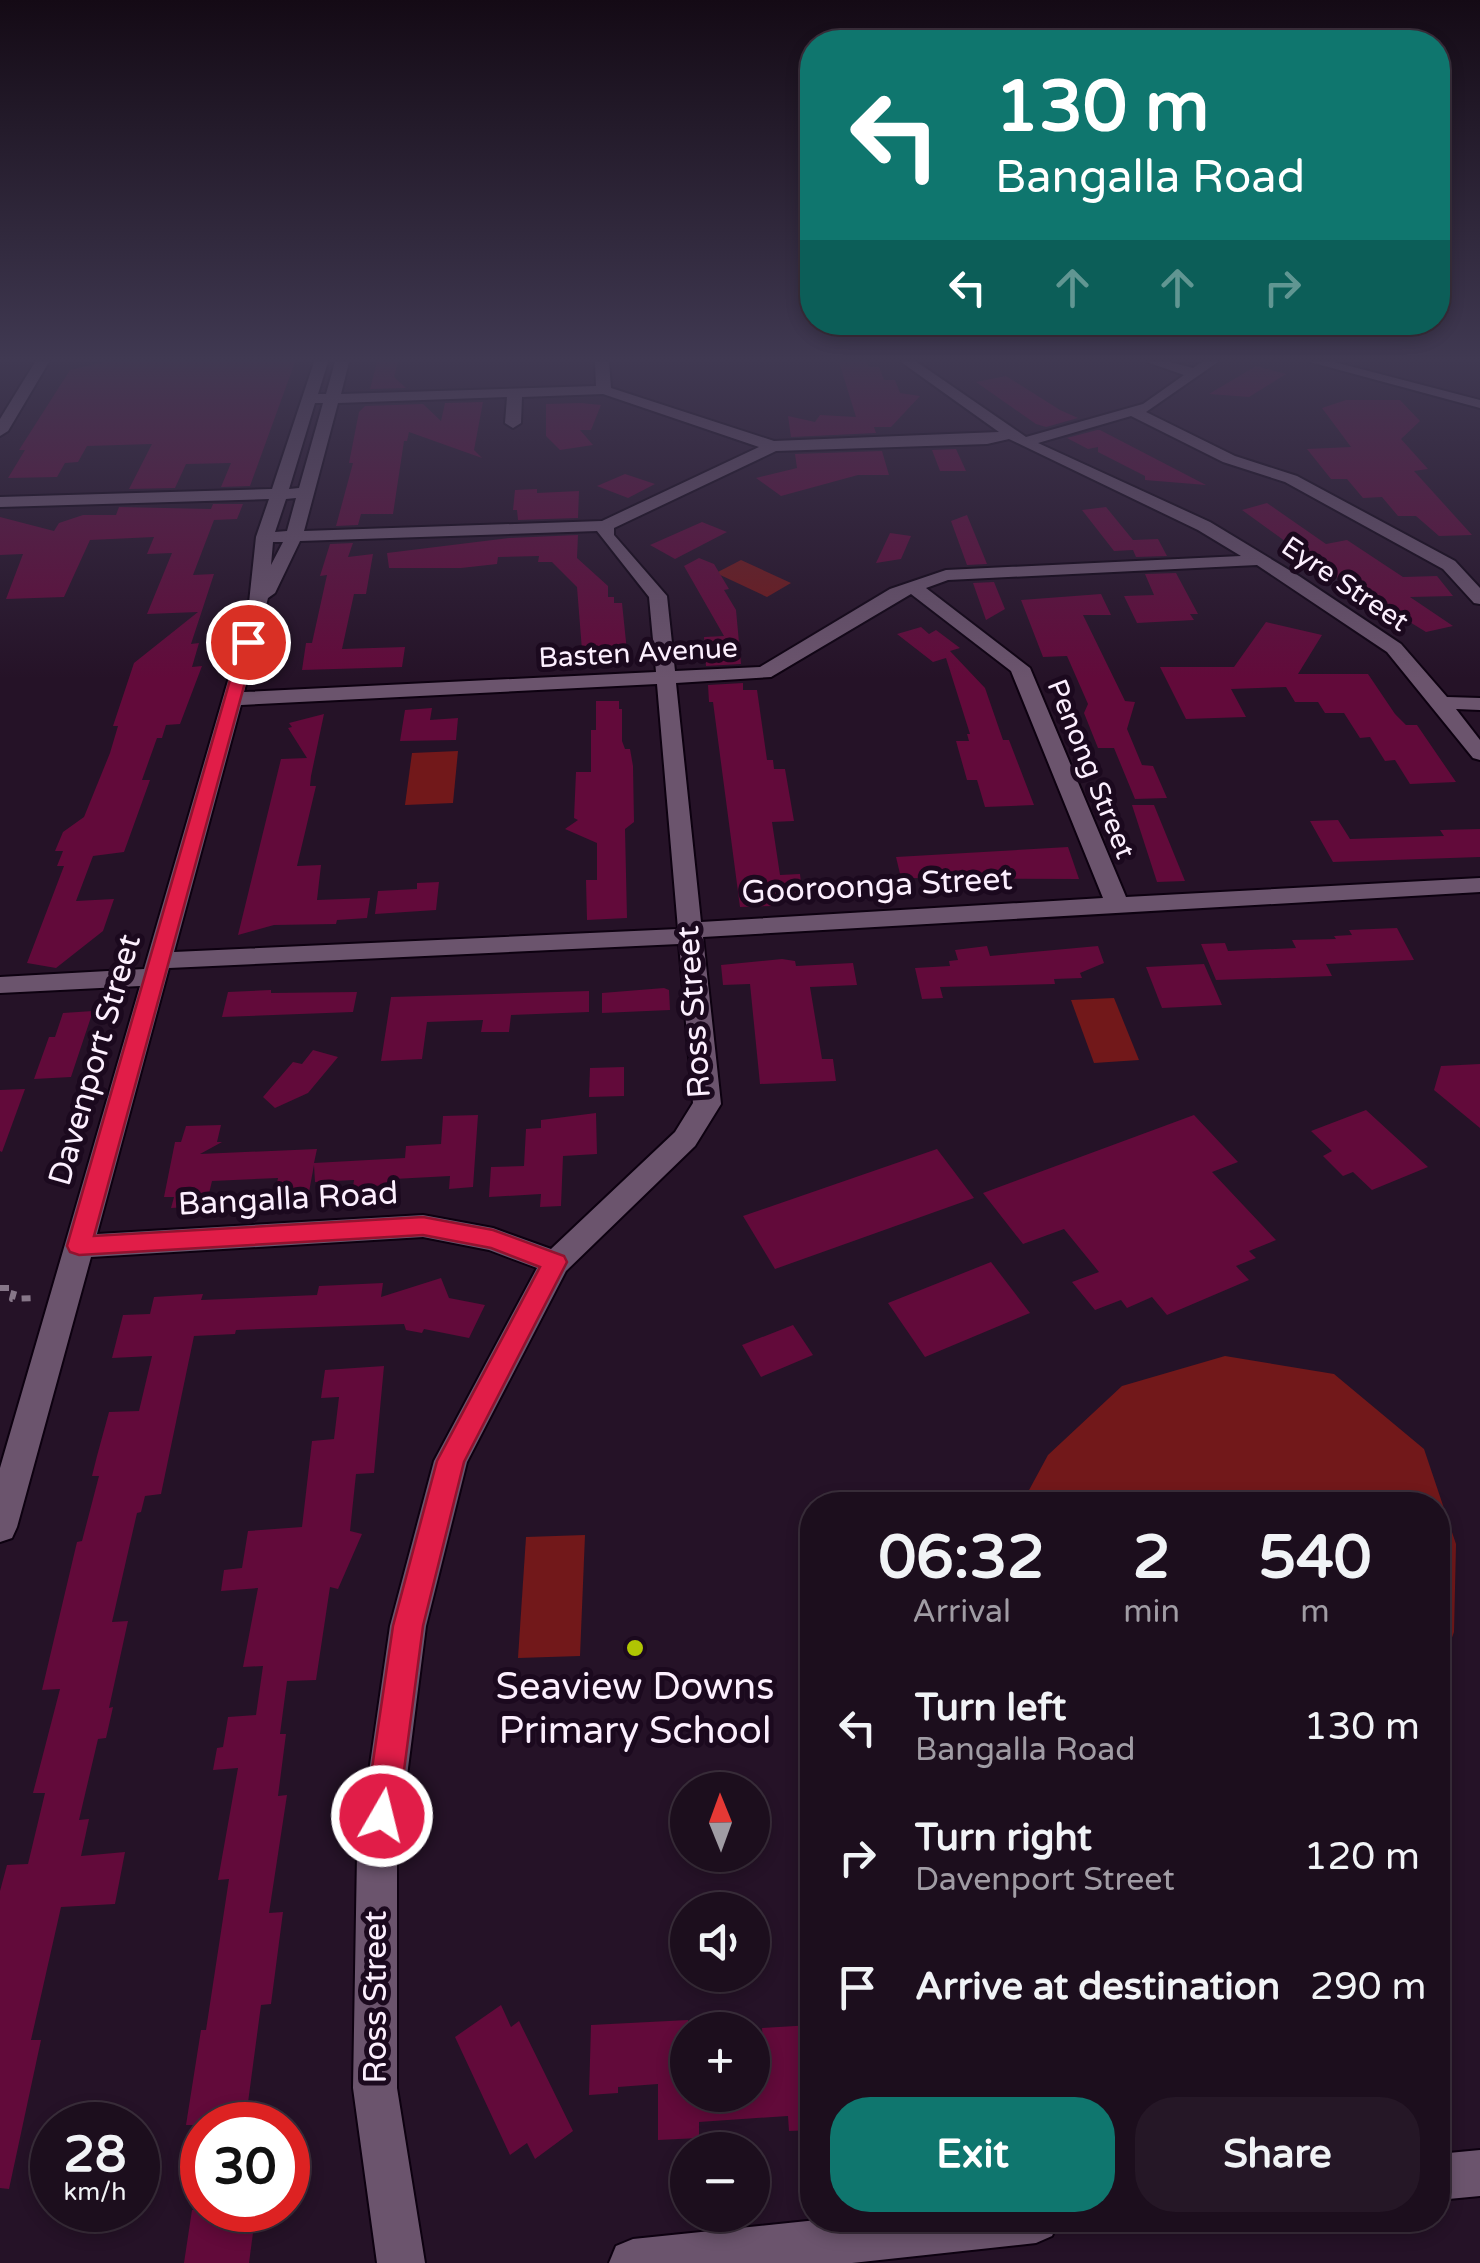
<!DOCTYPE html>
<meta charset="utf-8">
<style>
body{margin:0;font-family:"Varela Round",sans-serif;background:#251726;color:#f1f3f6;height:100vh;display:flex;flex-direction:column;font-size:38px;white-space:nowrap}
*{box-sizing:border-box;margin:0}
p{font-size:32px;color:#a09ca4}
.icon{flex:none;width:55px;height:55px;fill:none;stroke:currentColor;stroke-width:2;stroke-linecap:round;stroke-linejoin:round}
.map{position:relative;flex:1;overflow:hidden}
.drawer{position:absolute;left:800px;top:1492px;width:650px;height:740px;display:flex;flex-direction:column;background:#1c0e1d;border-radius:40px;box-shadow:0 5px 15px #0003,0 0 0 2px #3a2e3b}
.drawer>*{flex:none}
.guide{position:absolute;left:800px;top:30px;width:650px;height:305px;border-radius:40px;box-shadow:0 5px 15px #0003,0 0 0 2px #3a2e3b;background:#0f766e;color:#fff;overflow:hidden}
.needle{width:65px;rotate:359deg}
.buttons{position:absolute;left:670px;top:1772px;display:grid;gap:20px}
.buttons a{display:grid;place-items:center;width:100px;height:100px;border-radius:50%;background:#1c0e1d;box-shadow:0 5px 15px #0003,0 0 0 2px #3a2e3b;font-size:50px}
.speed{position:absolute;left:30px;top:2102px;display:flex;gap:20px;font-size:50px;font-weight:700;text-align:center}
.speed>*{display:grid;place-content:center;width:130px;height:130px;border-radius:50%;background:#1c0e1d;box-shadow:0 5px 15px #0003,0 0 0 2px #3a2e3b;line-height:1}
.speed small{font-size:25px;font-weight:400}
.speed .limit{border:15px solid #d22;background:#fff;color:#111}
.pin{position:absolute;display:grid;place-items:center;width:85px;height:85px;color:#fff;margin:-42px;border:5px solid #fff;border-radius:50%;box-shadow:0 2px 10px #0007}
.me{position:absolute;width:110px;margin:-55px;rotate:8deg;stroke-linejoin:round;filter:drop-shadow(0 0 8px #0008)}
.turn{display:flex;align-items:center;gap:35px;height:210px;padding:0 30px;font-size:45px}
.turn .icon{width:130px;height:130px;stroke-width:2.5}
.turn b{display:block;font-size:70px;line-height:85px}
.lanes{display:flex;align-items:center;height:95px;padding:0 30px;background:#0003;justify-content:center;gap:50px;direction:ltr}
.lanes .off{opacity:.35}
.eta{display:flex;justify-content:space-evenly;align-items:center;height:170px;text-align:center}
.eta b{font-size:60px;font-weight:800;line-height:70px}
.primary-button{display:flex;gap:20px;margin-top:auto;padding:20px 30px}
.primary-button a{flex:1;height:115px;border-radius:40px;background:#0f766e;color:#fff;font-size:40px;font-weight:800;line-height:115px;text-align:center}
.primary-button a+a{background:#251726;color:#f1f3f6}
ul{padding:0;list-style:none}
li{display:flex;align-items:center;gap:30px;height:130px;padding:0 30px}
li div{flex:1}
li b{display:block;font-size:38px}
li em{font-style:normal}
.map>svg:first-child{display:block}
.green{fill:#72181a}
.building{fill:#620a3a}
.lines{fill:none;stroke-linecap:round;stroke-linejoin:round}
.minor-casing{stroke:#0d0110;stroke-width:4}
.path{stroke:#867688;stroke-width:6;stroke-dasharray:9 9;stroke-linecap:butt}
.minor{fill:#6b546d;fill-rule:evenodd}
.route{fill:#e11d48;stroke:#92132f;stroke-width:2.5}
.poi-dot{fill:#b0c503;stroke:#1b091e;stroke-width:4}
.labels{text-anchor:middle;dominant-baseline:central;stroke-width:10;stroke-linejoin:round;paint-order:stroke}
.far-street-label{font-size:28px;fill:#fceffe;stroke:#1b091e}
.street-label{font-size:32px;fill:#fceffe;stroke:#1b091e}
.near-poi-label{font-size:38px;fill:#fceffe;stroke:#1b091e}
</style>
<div class="map">
<svg width="1480" height="2263" viewBox="0 0 1480 2263">
<rect width="100%" height="100%" fill="#251227"/>
<!-- green -->
<g class="green">
<polygon points="741,560 791,583 767,597 716,573"/>
<polygon points="458,751 453,803 405,805 412,753"/>
<polygon points="1114,998 1139,1060 1094,1063 1071,1000"/>
<polygon points="1225,1356 1334,1374 1424,1449 1456,1544 1454,1632 1438,1677 1438,1505 1021,1505 1048,1455 1122,1386"/>
<polygon points="585,1535 580,1656 518,1658 526,1537"/>
</g>
<!-- building -->
<g class="building">
<polygon points="104,362 295,362 250,486 221,487 231,463 186,464 175,488 129,489 152,444 87,446 78,462 65,463 57,477 8,478 25,450 19,450 70,370"/>
<polygon points="377,362 398,362 394,377 406,388 370,389"/>
<polygon points="839,362 867,362 869,367 879,367 884,380 895,380 900,393 920,396 891,427 874,427 876,433 791,437 788,416 815,422 820,415 856,417"/>
<polygon points="1256,366 1286,374 1249,397 1209,394"/>
<polygon points="1006,376 1060,410 1078,418 1046,427 1036,424 976,382"/>
<polygon points="1346,400 1400,400 1420,421 1401,439 1428,469 1414,471 1472,535 1439,536 1416,516 1398,516 1382,497 1363,498 1347,479 1331,479 1307,449 1351,447 1322,408"/>
<polygon points="483,402 474,450 482,458 409,432 407,441 404,441 393,514 361,514 358,525 336,526 353,463 349,463 359,412 365,406 423,404 441,421 445,403"/>
<polygon points="581,403 601,405 591,430 580,430 593,445 560,450 546,436 546,404"/>
<polygon points="1097,430 1100,430 1206,485 1145,480 1145,476 1098,452 1098,447 1088,449 1067,438"/>
<polygon points="956,449 966,471 940,471 932,450"/>
<polygon points="882,451 889,475 858,475 781,496 756,478 797,468 795,454"/>
<polygon points="625,474 655,484 628,498 597,486"/>
<polygon points="537,489 537,493 579,491 578,518 518,520 517,510 513,510 515,490"/>
<polygon points="1267,503 1326,544 1347,540 1403,577 1437,576 1453,596 1410,597 1453,626 1426,632 1325,570 1242,510"/>
<polygon points="213,504 243,504 237,519 214,520 193,575 214,574 191,644 199,643 192,667 202,666 180,724 166,725 162,738 157,738 142,780 150,780 124,852 93,856 76,901 114,899 103,931 56,968 27,963 64,866 57,866 63,851 55,851 63,832 84,817 110,753 118,726 113,726 134,663 198,612 147,614 172,553 147,554 154,537 90,540 64,597 6,599 23,554 0,555 0,517 54,531 59,523 83,515 116,515 119,507 211,509"/>
<polygon points="1106,507 1133,540 1158,539 1167,556 1136,557 1133,550 1114,551 1082,510"/>
<polygon points="967,515 987,564 967,565 951,521"/>
<polygon points="702,522 727,532 675,559 650,545"/>
<polygon points="890,533 911,536 901,559 876,563"/>
<polygon points="578,535 577,558 608,586 608,597 614,597 614,603 622,603 628,661 583,663 577,587 552,562 538,562 539,556 498,557 497,564 461,568 389,568 387,553 509,538"/>
<polygon points="353,543 348,557 373,554 366,594 354,594 342,649 405,647 402,667 302,670 306,643 312,643 327,575 320,576 330,544"/>
<polygon points="699,558 714,564 729,589 724,590 736,610 741,664 706,666 704,637 724,636 684,566"/>
<polygon points="1176,573 1198,614 1190,614 1194,620 1137,623 1124,596 1154,595 1145,574"/>
<polygon points="994,582 1005,609 986,620 973,583"/>
<polygon points="1101,594 1111,615 1083,615 1125,701 1135,702 1127,729 1142,765 1153,766 1167,798 1135,799 1114,748 1098,748 1084,713 1088,704 1067,656 1043,657 1021,600"/>
<polygon points="1266,622 1322,635 1298,674 1368,674 1395,714 1406,725 1417,725 1456,782 1410,784 1395,760 1385,761 1370,737 1360,738 1344,713 1325,713 1318,702 1295,702 1286,687 1231,689 1246,717 1186,719 1160,667 1234,667"/>
<polygon points="921,627 929,634 936,630 960,648 950,651 985,688 1003,740 1009,740 1034,805 985,807 977,780 967,780 956,741 969,741 967,734 970,734 946,658 933,662 897,634"/>
<polygon points="743,683 743,690 757,690 767,760 773,760 774,769 785,769 794,821 772,822 780,875 800,874 803,900 772,900 773,906 740,907 713,702 709,702 708,685"/>
<polygon points="596,701 619,701 619,709 622,709 622,741 625,749 630,749 633,766 634,822 625,829 627,918 587,920 586,880 597,880 597,843 565,829 578,820 574,818 576,772 591,772 591,730 596,730"/>
<polygon points="432,708 430,720 458,718 456,740 400,741 405,710"/>
<polygon points="324,714 311,776 310,786 316,786 297,866 321,865 317,900 370,898 367,918 337,920 336,924 274,925 238,935 281,759 307,758 288,728 292,727 289,723"/>
<polygon points="1132,805 1154,805 1185,881 1157,882"/>
<polygon points="1338,820 1350,839 1444,836 1440,830 1480,829 1480,857 1333,862 1310,821"/>
<polygon points="1068,847 1079,879 901,878 896,857"/>
<polygon points="439,882 436,910 375,914 378,891 417,889 417,883"/>
<polygon points="1397,928 1414,960 1326,964 1332,976 1216,980 1201,944 1225,943 1228,951 1296,948 1292,940 1336,939 1334,936 1352,935 1349,930"/>
<polygon points="987,946 990,956 1098,946 1104,963 1080,973 1082,978 1054,979 1055,984 940,987 943,998 922,999 915,968 950,966 949,961 958,960 955,950"/>
<polygon points="782,959 795,961 796,966 853,963 857,985 810,987 822,1059 833,1059 836,1081 760,1084 750,984 723,985 721,965"/>
<polygon points="1204,964 1222,1005 1162,1008 1146,967"/>
<polygon points="664,988 669,990 670,1010 602,1013 602,993"/>
<polygon points="271,990 271,993 357,992 353,1012 222,1017 228,992"/>
<polygon points="589,991 589,1012 511,1015 509,1032 481,1032 483,1020 427,1022 422,1059 381,1061 391,997"/>
<polygon points="93,1011 71,1077 34,1079 49,1037 55,1037 63,1013"/>
<polygon points="313,1050 338,1057 308,1093 275,1108 263,1097 293,1062 302,1064"/>
<polygon points="1480,1064 1480,1128 1434,1090 1441,1066"/>
<polygon points="624,1067 624,1096 589,1097 590,1068"/>
<polygon points="25,1089 2,1152 0,1151 0,1090"/>
<polygon points="1366,1110 1428,1167 1372,1190 1353,1172 1343,1176 1323,1156 1332,1151 1311,1131"/>
<polygon points="596,1113 597,1154 563,1156 561,1206 540,1207 541,1194 489,1197 491,1167 524,1166 526,1129 541,1128 541,1120"/>
<polygon points="478,1115 473,1187 449,1189 450,1176 394,1179 393,1185 353,1187 354,1180 315,1182 314,1165 309,1192 275,1193 278,1178 212,1181 206,1206 171,1208 174,1197 164,1197 175,1142 181,1142 186,1126 221,1125 217,1142 222,1142 200,1154 317,1149 314,1163 405,1158 406,1146 441,1144 443,1116"/>
<polygon points="1194,1115 1238,1162 1212,1172 1276,1240 1249,1251 1256,1258 1236,1266 1249,1280 1167,1315 1152,1297 1127,1308 1121,1300 1095,1310 1072,1282 1099,1272 1064,1229 1023,1244 983,1193"/>
<polygon points="937,1149 974,1198 775,1269 743,1216"/>
<polygon points="991,1262 1030,1313 925,1357 888,1303"/>
<polygon points="441,1278 449,1298 485,1305 469,1338 424,1329 422,1333 406,1330 404,1324 236,1330 235,1334 194,1336 161,1494 145,1496 141,1512 137,1513 112,1622 128,1621 109,1708 113,1707 106,1738 98,1739 79,1820 89,1819 81,1856 125,1852 115,1904 61,1907 31,2040 41,2040 9,2189 0,2188 0,1891 7,1865 28,1864 45,1793 33,1793 60,1689 42,1690 77,1542 82,1541 99,1476 92,1476 97,1456 109,1412 139,1411 152,1356 112,1358 123,1315 150,1314 154,1297 203,1294 201,1300 317,1295 319,1286 383,1283 381,1297"/>
<polygon points="793,1325 813,1355 761,1377 742,1345"/>
<polygon points="384,1366 374,1473 356,1474 350,1531 362,1534 338,1589 330,1587 316,1680 287,1681 280,1734 286,1734 278,1796 287,1795 269,1913 283,1912 271,2004 261,2005 245,2125 186,2125 201,2030 206,2030 229,1879 218,1880 238,1768 213,1770 217,1748 223,1747 228,1717 256,1715 263,1666 243,1667 258,1588 221,1591 224,1570 242,1568 248,1531 302,1527 312,1441 334,1439 339,1397 321,1398 325,1370"/>
<polygon points="501,2005 511,2027 519,2021 573,2131 535,2159 527,2143 510,2155 455,2037"/>
<polygon points="688,2020 688,2095 752,2095 752,2074 765,2073 762,2028 812,2025 812,2130 789,2131 788,2116 699,2122 699,2138 658,2140 658,2084 618,2087 618,2093 589,2095 591,2025"/>
<polygon points="192,2210 256,2210 249,2263 184,2263"/>
</g>
<g class="lines">
<!-- minor casing -->
<g class="minor-casing">
<g id="minor">
<polygon points="35,362 49,362 8,431 0,436 0,419"/>
<path d="M314 362H328L318 394H326L335 362H349L341 394 596 386 595 362H609L611 388 774 441 999 432 901 362H917L1026 437 1143 404 1184 375 1147 362H1170L1193 368 1202 362H1218L1146 412 1235 456 1297 476 1455 561 1480 588V604L1474 603 1443 569 1285 482 1223 462 1131 416 1038 443 1210 522 1299 576 1401 644 1447 697 1480 698V710L1456 709 1480 740V760L1473 758 1387 652 1257 565 948 580 926 588 1030 668 1126 897 1480 878V892L703 937 721 1104 695 1146 566 1271 467 1462 426 1626 397 1855V2088L425 2263H377L353 2088 357 1855 390 1626 434 1461 537 1268 489 1250 423 1237 91 1257 17 1527 12 1538 0 1542V1468L140 986 0 993V977L144 969 248 612 256 537 269 499 0 507V497L272 489ZM603 394 759 447 602 521 304 531 338 403 507 397 505 423 513 428 521 423 522 397ZM315 403H323L299 488 289 489ZM1009 439 1198 530 1241 556 946 570 890 589 760 667 675 671 667 596 614 535V528L776 451 987 444ZM296 498 287 531 275 532 286 499ZM597 531 649 597 656 672 244 692 268 598 275 593 300 541ZM273 542H283L271 565ZM911 594 1011 671 1103 898 701 922 676 683 771 677ZM657 684 678 929 174 952 241 705ZM679 944 693 1103 675 1132 551 1249 493 1228 423 1215 97 1234 169 968Z"/>
<polygon points="1310,362 1334,362 1480,400 1480,408"/>
<polygon points="1480,2150 1480,2196 1438,2200 1438,2154"/>
<polygon points="817,2220 1059,2220 1052,2236 1036,2243 852,2263 609,2263 616,2246 633,2239"/>
</g>
</g>
<!-- path -->
<polyline class="path" points="0,1288 15,1288 12,1299 37,1298"/>
<!-- minor -->
<use href="#minor" class="minor"/>
</g>
<!-- sky -->
<linearGradient id="sky" x2="0" y2="1"><stop stop-color="#140a15"/><stop offset="0.53" stop-color="#403952"/><stop offset="1" stop-color="#403952" stop-opacity="0"/></linearGradient>
<rect width="1480" height="679" fill="url(#sky)"/>
<!-- route -->
<polygon class="route" points="248,637 256,642 94,1236 423,1217 493,1230 564,1256 567,1262 464,1462 423,1626 398,1816 393,1828 382,1833 370,1828 365,1816 393,1626 437,1461 540,1267 491,1248 423,1235 79,1255 70,1252 67,1246 241,642"/>
<!-- markers -->
<circle class="poi-dot" cx="635" cy="1648" r="10"/>
<g class="labels">
<!-- far-street labels -->
<g class="far-street-label">
<text transform="translate(1345 584) rotate(34)">Eyre Street</text>
<text transform="translate(638 653) rotate(-3)">Basten Avenue</text>
<text transform="translate(1091 769) rotate(68)">Penong Street</text>
</g>
<!-- street labels -->
<g class="street-label">
<text transform="translate(877 886) rotate(-3)">Gooroonga Street</text>
<text transform="translate(694 1012) rotate(-94)">Ross Street</text>
<text transform="translate(95 1060) rotate(-74)">Davenport Street</text>
<text transform="translate(288 1199) rotate(-3)">Bangalla Road</text>
<text transform="translate(376 1997) rotate(-90)">Ross Street</text>
</g>
<!-- near-poi labels -->
<g class="near-poi-label">
<text x="635" y="1687">Seaview Downs<tspan x="635" dy="44">Primary School</tspan></text>
</g>
</g>
</svg>
<div class="buttons">
<a><svg class="needle" viewBox="-14 -14 28 28"><path d="M0-13l5 13h-10z" fill="#e53935"/><path d="M0 13l5-13h-10z" fill="#a09ca4"/></svg></a>
<a><svg class="icon" aria-label="sound" viewBox="0 0 24 24"><path d="M4 9h4l5-4v14l-5-4H4zM17 9q2 3 0 6"/></svg></a>
<a>+</a>
<a>−</a>
</div>
<div class="speed"><div>28<small>km/h</small></div><div class="limit">30</div></div>
<div class="pin" style="left:248px;top:642px;background:#d93025"><svg class="icon" aria-label="arrive" viewBox="0 0 24 24"><path d="M6 21V4h12l-3 4 3 4H6"/></svg></div>
<svg class="me" style="left:382px;top:1816px" viewBox="-20 -20 40 40"><circle r="17" fill="#e11d48" stroke="#fff" stroke-width="3"/><path d="M0-11L8 9 0 5-8 9z" fill="#fff"/></svg>
<div class="guide">
<div class="turn"><svg class="icon" aria-label="left" viewBox="0 0 24 24"><path d="M17 20v-9H6M10 6l-5 5 5 5"/></svg><div><b>130 m</b>Bangalla Road</div></div>
<div class="lanes"><svg class="icon" aria-label="left" viewBox="0 0 24 24"><path d="M17 20v-9H6M10 6l-5 5 5 5"/></svg><svg class="icon off" aria-label="ahead" viewBox="0 0 24 24"><path d="M12 20V5M6 11l6-6 6 6"/></svg><svg class="icon off" aria-label="ahead" viewBox="0 0 24 24"><path d="M12 20V5M6 11l6-6 6 6"/></svg><svg class="icon off" aria-label="right" viewBox="0 0 24 24"><path d="M7 20v-9h11M14 6l5 5-5 5"/></svg></div>
</div>
<section class="drawer">
<div class="eta">
<div><b>06:32</b><p>Arrival</p></div>
<div><b>2</b><p>min</p></div>
<div><b>540</b><p>m</p></div>
</div>
<ul>
<li><svg class="icon" aria-label="left" viewBox="0 0 24 24"><path d="M17 20v-9H6M10 6l-5 5 5 5"/></svg><div><b>Turn left</b><p>Bangalla Road</p></div><em>130 m</em></li>
<li><svg class="icon" aria-label="right" viewBox="0 0 24 24"><path d="M7 20v-9h11M14 6l5 5-5 5"/></svg><div><b>Turn right</b><p>Davenport Street</p></div><em>120 m</em></li>
<li><svg class="icon" aria-label="arrive" viewBox="0 0 24 24"><path d="M6 21V4h12l-3 4 3 4H6"/></svg><div><b>Arrive at destination</b></div><em>290 m</em></li>
</ul>
<div class="primary-button"><a>Exit</a><a>Share</a></div>
</section>
</div>
